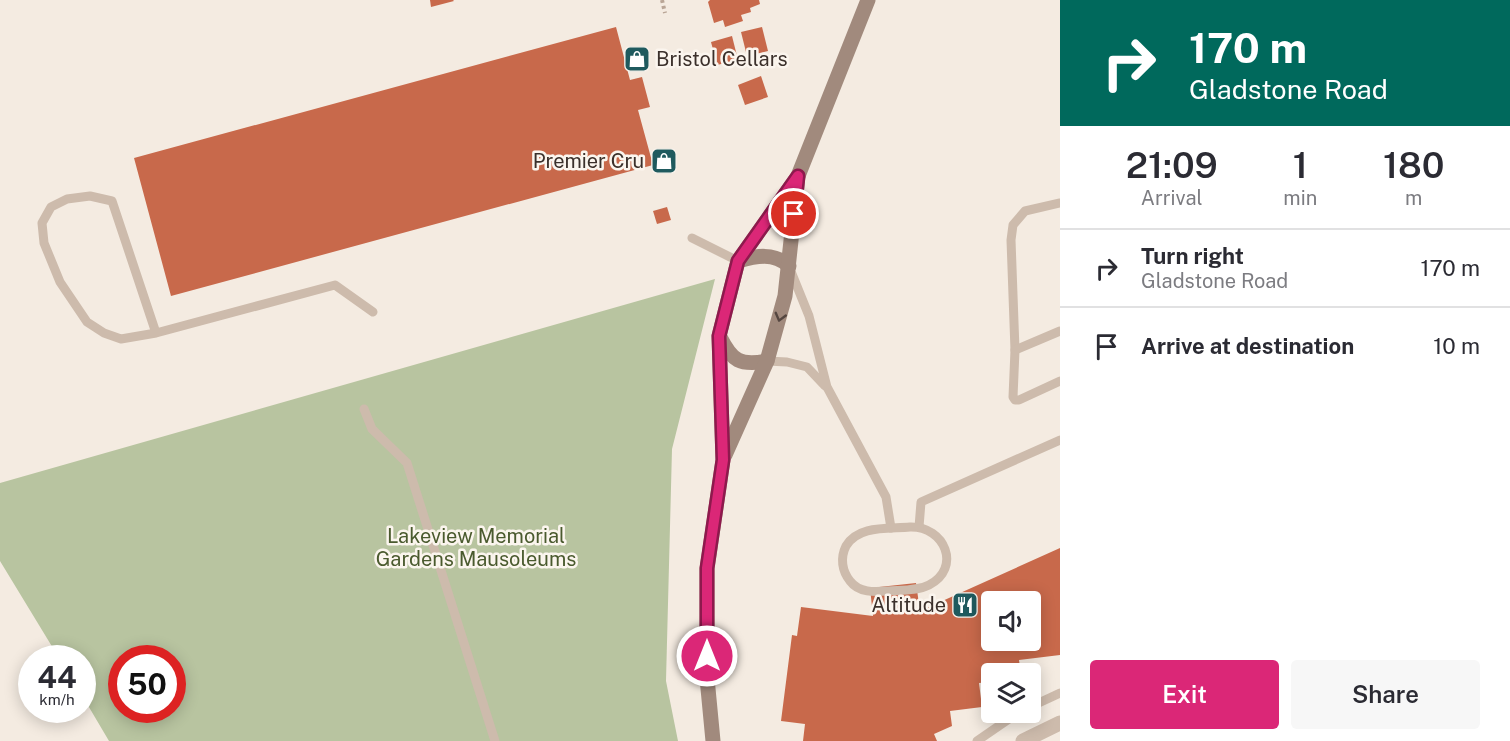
<!DOCTYPE html>
<style>
body{margin:0;font-family:"Public Sans",sans-serif;background:#f7f7f7;color:#2b2b33;height:100vh;display:flex;flex-direction:column;font-size:22px;white-space:nowrap}
*{box-sizing:border-box;margin:0}
p{font-size:20px;color:#7c7c81}
.icon{flex:none;width:33px;height:33px;fill:none;stroke:currentColor;stroke-width:2;stroke-linecap:round;stroke-linejoin:round}
.map{position:relative;flex:1;overflow:hidden}
.side{display:flex;flex-direction:column;background:#fff;width:450px}
.side>*{flex:none}
.hud{background:#00695c;color:#fff;overflow:hidden}
.fabs{position:absolute;left:981px;top:591px;display:grid;gap:12px}
.fabs a{display:grid;place-items:center;width:60px;height:60px;border-radius:6px;background:#fff;box-shadow:0 3px 15px #0003;font-size:30px}
.speed{position:absolute;left:18px;top:645px;display:flex;gap:12px;font-size:30px;font-weight:700;text-align:center}
.speed>*{display:grid;place-content:center;width:78px;height:78px;border-radius:50%;background:#fff;box-shadow:0 3px 15px #0003;line-height:1}
.speed small{font-size:15px;font-weight:400}
.speed .limit{border:9px solid #d22;background:#fff;color:#111}
.pin{position:absolute;display:grid;place-items:center;width:51px;height:51px;color:#fff;margin:-26px;border:3px solid #fff;border-radius:50%;box-shadow:0 2px 6px #0007}
.me{position:absolute;width:66px;margin:-33px;rotate:0deg;stroke-linejoin:round;filter:drop-shadow(0 0 4px #0008)}
.turn{display:flex;align-items:center;gap:21px;height:126px;padding:0 30px;font-size:27px}
.turn .icon{width:78px;height:78px;stroke-width:2.5}
.turn b{display:block;font-size:42px;line-height:51px}
.eta{display:flex;justify-content:space-evenly;align-items:center;height:102px;text-align:center}
.eta b{font-size:36px;font-weight:600;line-height:42px}
.primary-button{display:flex;gap:12px;margin-top:auto;padding:12px 30px}
.primary-button a{flex:1;height:69px;border-radius:6px;background:#db2777;color:#fff;font-size:24px;font-weight:600;line-height:69px;text-align:center}
.primary-button a+a{background:#f7f7f7;color:#2b2b33}
ul{padding:0;list-style:none}
li{display:flex;align-items:center;gap:18px;height:78px;padding:0 30px;border-top:2px solid #e1e1e2}
li div{flex:1}
li b{display:block;font-size:22px}
li em{font-style:normal}
main{display:flex;flex:1;min-height:0}
.map>svg:first-child{display:block}
.green{fill:#b8c4a0;fill-rule:evenodd}
.building{fill:#c8694b;fill-rule:evenodd}
.lines{fill:none;stroke-linecap:round;stroke-linejoin:round}
.path{stroke:#b9a596;stroke-width:4;stroke-dasharray:3 3;stroke-linecap:butt}
.lane{stroke:#cdbbac;stroke-width:9}
.street{stroke:#cdbbac;stroke-width:15}
.secondary{stroke:#a18a7d;stroke-width:15}
.oneway{stroke:#544640}
.route-casing{stroke:#8e194d;stroke-width:15}
.route{stroke:#db2777;stroke-width:10}
.labels{text-anchor:middle;dominant-baseline:central;stroke-width:5;stroke-linejoin:round;paint-order:stroke}
.poi-label{font-size:20px;fill:#3b302b;stroke:#fbf5ee;text-anchor:end}
.park-label{font-size:20px;fill:#4a5a2e;stroke:#fbf5ee}
</style>
<main>
<div class="map">
<svg width="1060" height="741" viewBox="0 0 1060 741">
<rect width="100%" height="100%" fill="#f4ebe1"/>
<!-- green -->
<path class="green" d="M715 279 672 449 666 681 678 741H109L83 697 82 658H59L0 561V483ZM122 658H172V710H122Z"/>
<!-- building -->
<g class="building">
<polygon points="430,0 453,0 454,1 431,7"/>
<polygon points="710,0 759,0 760,4 750,8 751,12 741,15 743,21 725,27 723,20 714,23 708,2"/>
<polygon points="616,27 630,80 642,77 650,107 638,110 653,165 171,296 134,158"/>
<polygon points="762,27 768,51 747,56 741,32"/>
<polygon points="732,36 738,60 717,65 711,42"/>
<polygon points="761,76 768,97 745,105 738,85"/>
<polygon points="667,207 671,220 657,224 653,211"/>
<path d="M1060 548V655L1019 660 1021 674H992V682L979 683 982 707 950 711 952 726 934 734 937 741H803L805 724 781 721 792 635 797 636 801 607 873 616 870 588 916 583 920 611ZM992 602H1030V640H992Z"/>
</g>
<g class="lines">
<!-- path -->
<polyline class="path" points="662,0 665,13"/>
<!-- lane -->
<g class="lane">
<polyline points="1060,203 1025,211 1013,225 1011,240 1015,350 1013,397 1015,400 1019,400 1060,381"/>
<polyline points="692,238 738,261"/>
<polyline points="790,269 809,316 827,387 886,497 891,528"/>
<polyline points="156,333 112,201 90,196 67,199 51,207 42,223 44,243 60,282 87,322 104,333 121,339 156,333 335,285 373,312"/>
<polyline points="1015,350 1060,331"/>
<polyline points="767,361 787,362 807,367 825,386"/>
<polyline points="364,409 372,429 407,463 495,741"/>
<path d="M910 527C945 526 962 568 929 585 917 591 901 590 888 591 874 592 859 593 850 581 842 571 840 558 846 546 858 525 888 529 910 527Z"/>
<polyline points="919,527 921,502 1060,440"/>
<polyline points="1030,707 1060,693"/>
<polyline points="977,741 1019,712"/>
</g>
<!-- street -->
<polyline class="street" points="1023,741 1060,723"/>
<!-- secondary -->
<g class="secondary">
<path d="M738 261C756 256 774 252 789 266"/>
<path d="M720 337C732 361 740 366 767 361"/>
<polyline points="725,455 767,361 785,296 798,176"/>
<polyline points="713,741 707,678 707,569 723,460 719,336 738,261 798,176 868,0"/>
</g>
</g>
<!-- one-way arrows -->
<defs><path id="oneway-chevron" d="M-2-3.5L2.5 0L-2 3.5" fill="none" stroke-width="1.6" stroke-linecap="round" stroke-linejoin="round" transform="scale(1.5)"/></defs>
<use class="oneway" href="#oneway-chevron" transform="translate(780 317) rotate(105)"/>
<g class="lines">
<!-- route casing -->
<g class="route-casing">
<polyline id="route" points="707,656 707,568 723,460 719,336 738,261 798,176 794,214"/>
</g>
<!-- route -->
<use href="#route" class="route"/>
</g>
<!-- icons -->
<defs>
<g id="shop-square" transform="scale(1.35)"><rect x="-9" y="-9" width="18" height="18" rx="4" fill="#1f5a5e" stroke="#fbf5ee"/><path d="M-5-2.5h2.3a2.7 3.5 0 0 1 5.4 0H5L5.5 6h-11ZM-1.5-2.5h3a1.5 2.3 0 0 0-3 0Z" fill="#fff"/></g>
<g id="restaurant-square" transform="scale(1.35)"><rect x="-9" y="-9" width="18" height="18" rx="4" fill="#1f5a5e" stroke="#fbf5ee"/><path d="M-5-6h1v4h1v-4h1v4h1v-4h1v5L-1.5 .5V6h-2V.5L-5-1ZM5-6V6H3V1.5H1.5Q1.5-4 5-6Z" fill="#fff"/></g>
</defs>
<g fill-rule="evenodd">
<use href="#shop-square" x="637" y="59"/>
<use href="#shop-square" x="664" y="161"/>
<use href="#restaurant-square" x="965" y="605"/>
</g>
<g class="labels">
<!-- poi labels -->
<g class="poi-label">
<text x="656" y="59" text-anchor="start">Bristol Cellars</text>
<text x="644" y="161">Premier Cru</text>
<text x="946" y="605">Altitude</text>
</g>
<!-- park labels -->
<g class="park-label">
<text x="476" y="536">Lakeview Memorial<tspan x="476" dy="23">Gardens Mausoleums</tspan></text>
</g>
</g>
</svg>
<div class="fabs">
<a><svg class="icon" aria-label="sound" viewBox="0 0 24 24"><path d="M4 9h4l5-4v14l-5-4H4zM17 9q2 3 0 6"/></svg></a>
<a><svg class="icon" aria-label="layers" viewBox="0 0 24 24"><path d="M12 4l9 5-9 5-9-5zM3 14l9 5 9-5"/></svg></a>
</div>
<div class="speed"><div>44<small>km/h</small></div><div class="limit">50</div></div>
<div class="pin" style="left:794px;top:214px;background:#d93025"><svg class="icon" aria-label="arrive" viewBox="0 0 24 24"><path d="M6 21V4h12l-3 4 3 4H6"/></svg></div>
<svg class="me" style="left:707px;top:656px" viewBox="-20 -20 40 40"><circle r="17" fill="#db2777" stroke="#fff" stroke-width="3"/><path d="M0-11L8 9 0 5-8 9z" fill="#fff"/></svg>
</div>
<section class="side">
<div class="hud">
<div class="turn"><svg class="icon" aria-label="right" viewBox="0 0 24 24"><path d="M7 20v-9h11M14 6l5 5-5 5"/></svg><div><b>170 m</b>Gladstone Road</div></div>
</div>
<div class="eta">
<div><b>21:09</b><p>Arrival</p></div>
<div><b>1</b><p>min</p></div>
<div><b>180</b><p>m</p></div>
</div>
<ul>
<li><svg class="icon" aria-label="right" viewBox="0 0 24 24"><path d="M7 20v-9h11M14 6l5 5-5 5"/></svg><div><b>Turn right</b><p>Gladstone Road</p></div><em>170 m</em></li>
<li><svg class="icon" aria-label="arrive" viewBox="0 0 24 24"><path d="M6 21V4h12l-3 4 3 4H6"/></svg><div><b>Arrive at destination</b></div><em>10 m</em></li>
</ul>
<div class="primary-button"><a>Exit</a><a>Share</a></div>
</section>
</main>
